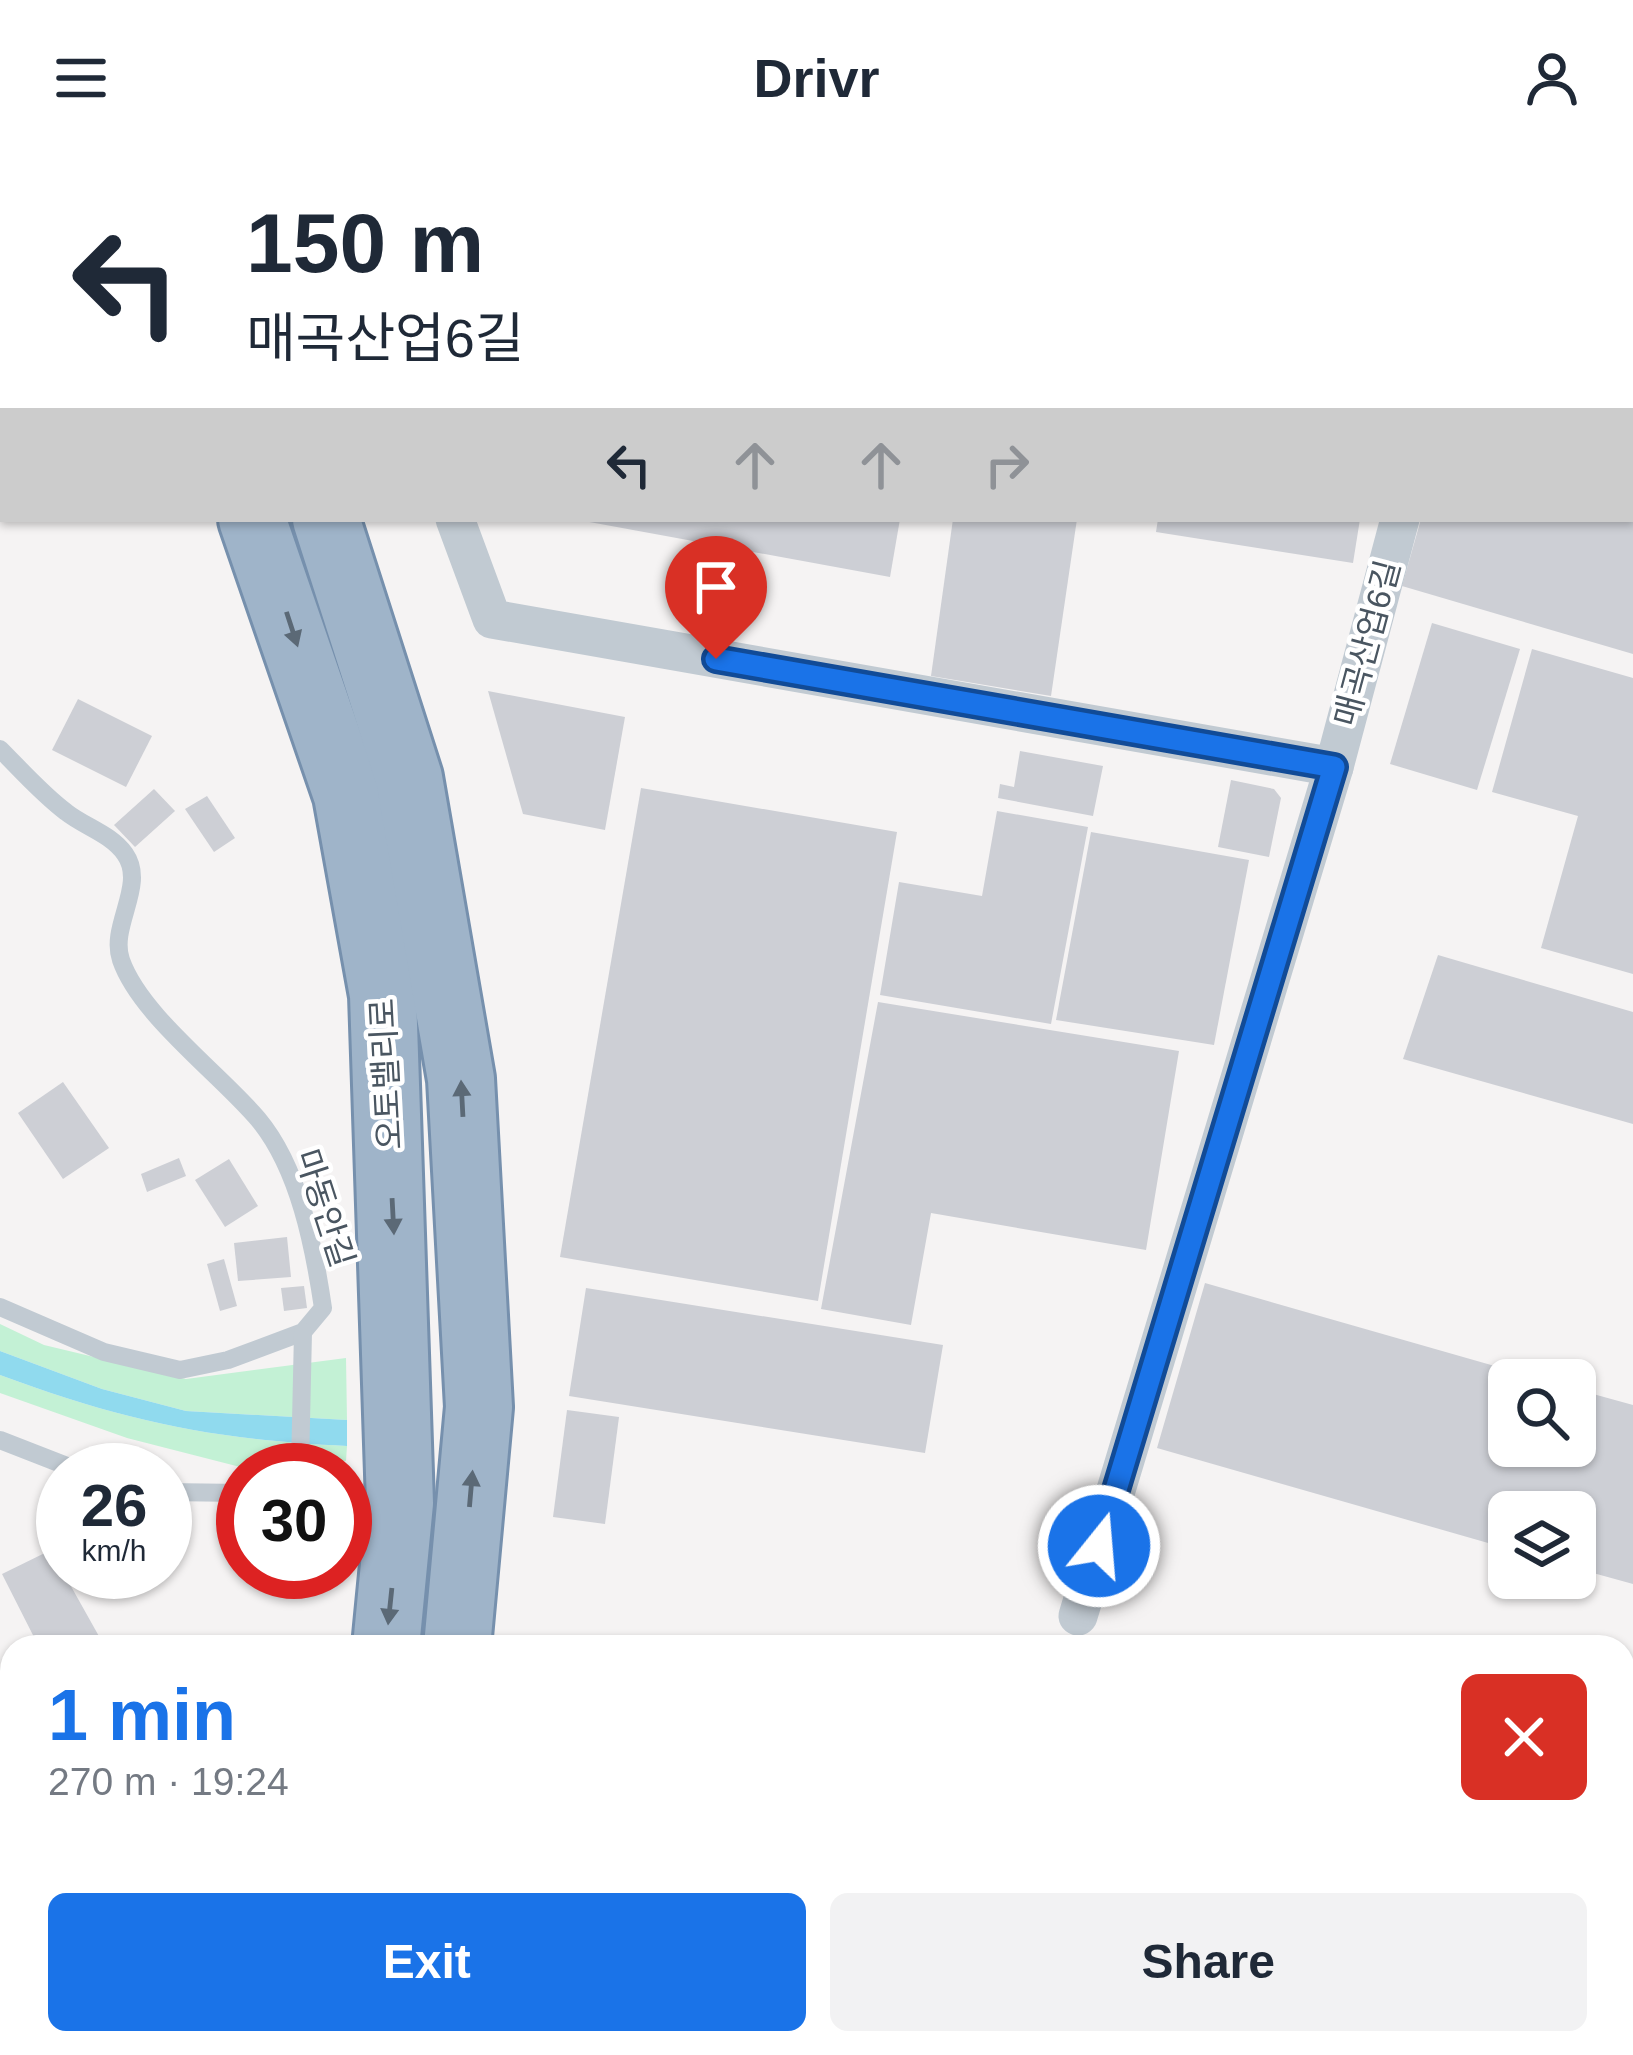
<!DOCTYPE html>
<meta charset="utf-8">
<style>
body{margin:0;font-family:Helvetica,"Noto Sans KR",sans-serif;background:#f2f2f3;color:#1f2937;height:100vh;display:flex;flex-direction:column;font-size:45px;white-space:nowrap}
*{box-sizing:border-box;margin:0}
p{font-size:39px;color:#747a83}
.icon{flex:none;width:66px;height:66px;fill:none;stroke:currentColor;stroke-width:2;stroke-linecap:round;stroke-linejoin:round}
.map{position:relative;flex:1;overflow:hidden}
.side{position:absolute;left:0px;top:1479px;width:1635px;height:420px;display:flex;flex-direction:column;background:#fff;border-radius:36px 36px 0 0;box-shadow:0 3px 9px #0004}
.side>*{flex:none}
.guide{position:absolute;left:0px;top:0px;width:1635px;height:366px;box-shadow:0 3px 9px #0004;background:#fff;color:#1f2937;overflow:hidden}
.fabs{position:absolute;left:1488px;top:1203px;display:grid;gap:24px}
.fabs a{display:grid;place-items:center;width:108px;height:108px;border-radius:18px;background:#fff;box-shadow:0 3px 9px #0004;font-size:60px}
.speed{position:absolute;left:36px;top:1287px;display:flex;gap:24px;font-size:60px;font-weight:700;text-align:center}
.speed>*{display:grid;place-content:center;width:156px;height:156px;border-radius:50%;background:#fff;box-shadow:0 3px 9px #0004;line-height:1}
.speed small{font-size:30px;font-weight:400}
.speed .limit{border:18px solid #d22;background:#fff;color:#111}
.pin{position:absolute;display:grid;place-items:center;width:102px;height:102px;color:#fff;margin:-123px -51px;border-radius:50% 50% 50% 0;rotate:-45deg;box-shadow:0 0 12px #0007}
.pin .icon{rotate:45deg}
.me{position:absolute;width:132px;margin:-66px;rotate:17deg;stroke-linejoin:round;filter:drop-shadow(0 0 9px #0008)}
.turn{display:flex;align-items:center;gap:42px;height:252px;padding:0 48px;font-size:54px}
.turn .icon{width:156px;height:156px;stroke-width:2.5}
.turn b{display:block;font-size:84px;line-height:102px}
.lanes{display:flex;align-items:center;height:114px;padding:0 48px;background:#0003;justify-content:center;gap:60px;direction:ltr}
.lanes .off{opacity:.35}
.round{display:grid;place-items:center;flex:none;width:126px;height:126px;border-radius:18px;background:#f2f2f3}
.overview{display:flex;align-items:center;justify-content:space-between;height:204px;padding:0 48px}
h1{font-size:72px;font-weight:700;line-height:90px;color:#1a73e8}
.action{display:flex;gap:24px;margin-top:auto;padding:24px 48px}
.action a{flex:1;height:138px;border-radius:18px;background:#1a73e8;color:#fff;font-size:48px;font-weight:700;line-height:138px;text-align:center}
.action a+a{background:#f2f2f3;color:#1f2937}
header{display:flex;justify-content:space-between;align-items:center;height:156px;padding:0 48px;background:#fff;font-size:54px;font-weight:700}
.map>svg:first-child{display:block}
.green{fill:#c3f1d5}
.water{fill:#90daee}
.building{fill:#cdcfd5}
.lines{fill:none;stroke-linecap:round;stroke-linejoin:round}
.trunk-casing{stroke:#7690ad;stroke-width:72}
.service{stroke:#c1cad2;stroke-width:18}
.minor{stroke:#c1cad2;stroke-width:39}
.trunk{stroke:#9fb4c9;stroke-width:66}
.oneway{fill:#5b6976}
.route-casing{stroke:#114b97;stroke-width:30}
.route{stroke:#1a73e8;stroke-width:21}
.labels{text-anchor:middle;dominant-baseline:central;stroke-width:9;stroke-linejoin:round;paint-order:stroke}
.street-label{font-size:33px;fill:#4a5661;stroke:#fff}
</style>
<header><svg class="icon" aria-label="menu" viewBox="0 0 24 24"><path d="M4 6h16M4 12h16M4 18h16"/></svg>Drivr<svg class="icon" aria-label="person" viewBox="0 0 24 24"><circle cx="12" cy="8" r="4"/><path d="M4 21q1-7 8-7t8 7"/></svg></header>
<div class="map">
<svg width="1633" height="1899" viewBox="0 0 1633 1899">
<rect width="100%" height="100%" fill="#f5f3f3"/>
<!-- green -->
<g class="green">
<polygon points="0,1168 44,1189 186,1223 346,1202 347,1264 186,1255 102,1233 0,1195"/>
<path d="M0 1219C124 1265 214 1284 347 1290L346 1305 248 1313 127 1282 0 1237Z"/>
</g>
<!-- water -->
<path class="water" d="M0 1195 102 1233 186 1255 347 1264V1290C214 1284 124 1265 0 1219Z"/>
<!-- building -->
<g class="building">
<polygon points="573,363 900,363 890,421"/>
<polygon points="953,363 1077,363 1051,540 931,520"/>
<polygon points="1158,363 1360,363 1353,407 1156,376"/>
<polygon points="1421,363 1633,363 1633,498 1402,430"/>
<polygon points="1432,467 1520,493 1477,634 1390,608"/>
<polygon points="1532,493 1633,522 1633,818 1541,792 1578,660 1492,636"/>
<polygon points="488,535 625,561 605,674 523,658"/>
<polygon points="78,543 152,580 126,631 52,594"/>
<polygon points="1020,595 1103,610 1093,660 998,642 1000,628 1014,631"/>
<polygon points="1231,624 1274,633 1281,642 1269,701 1218,691"/>
<polygon points="641,632 897,676 818,1145 560,1101"/>
<polygon points="154,633 175,655 135,691 114,669"/>
<polygon points="207,640 235,682 214,696 185,653"/>
<polygon points="997,655 1088,671 1051,868 880,839 899,726 982,740"/>
<polygon points="1091,676 1249,704 1214,889 1056,864"/>
<polygon points="1438,799 1633,856 1633,968 1403,903"/>
<polygon points="878,846 1179,895 1146,1094 931,1057 911,1169 821,1153"/>
<polygon points="63,926 109,992 63,1023 18,957"/>
<polygon points="179,1002 186,1020 147,1036 141,1018"/>
<polygon points="229,1003 258,1050 225,1071 195,1024"/>
<polygon points="287,1081 291,1121 238,1125 234,1087"/>
<polygon points="224,1103 237,1150 220,1155 207,1108"/>
<polygon points="1205,1127 1540,1223 1509,1224 1509,1290 1575,1290 1575,1233 1633,1249 1633,1428 1575,1412 1575,1356 1509,1356 1509,1393 1157,1292"/>
<polygon points="304,1130 307,1152 284,1155 281,1132"/>
<polygon points="586,1132 943,1189 925,1297 569,1240"/>
<polygon points="567,1254 619,1261 605,1368 553,1361"/>
<polygon points="55,1392 63,1416 105,1491 39,1491 2,1418"/>
</g>
<g class="lines">
<!-- trunk casing -->
<g class="trunk-casing">
<g id="trunk">
<polyline points="109,0 110,3"/>
<polyline points="189,0 190,3"/>
<polyline points="252,363 347,639 383,839 400,1347 386,1491"/>
<polyline points="326,363 409,622 461,923 479,1251 457,1491"/>
<polyline points="340,1899 341,1887"/>
<polyline points="402,1899 404,1887"/>
</g>
</g>
<!-- service -->
<g class="service">
<path d="M0 593C21 614 42 638 66 656 85 671 111 678 125 698 147 729 109 770 121 804 140 859 220 918 258 963 299 1012 314 1091 323 1152L303 1176 228 1204 180 1214 104 1196 0 1151"/>
<polyline points="0,1284 77,1314"/>
<polyline points="295,1314 300,1311 303,1176"/>
<polyline points="165,1336 243,1337"/>
</g>
<!-- minor -->
<g class="minor">
<polyline points="343,0 343,3"/>
<polyline points="1365,0 1372,3"/>
<polyline points="1497,3 1498,0"/>
<polyline points="455,363 492,463 1334,611"/>
<polyline points="1078,1460 1334,611 1400,363"/>
</g>
<!-- trunk -->
<use href="#trunk" class="trunk"/>
</g>
<!-- one-way arrows -->
<defs><path id="oneway-solid" d="M-6-.8H1V-3.2L6.5 0L1 3.2V.8H-6Z" transform="scale(3)"/></defs>
<g class="oneway">
<use href="#oneway-solid" transform="translate(292 473) rotate(72)"/>
<use href="#oneway-solid" transform="translate(462 943) rotate(-93)"/>
<use href="#oneway-solid" transform="translate(393 1060) rotate(87)"/>
<use href="#oneway-solid" transform="translate(471 1333) rotate(-85)"/>
<use href="#oneway-solid" transform="translate(390 1450) rotate(96)"/>
</g>
<g class="lines">
<!-- route casing -->
<g class="route-casing">
<polyline id="route" points="716,503 1334,611 1099,1390"/>
</g>
<!-- route -->
<use href="#route" class="route"/>
</g>
<g class="labels">
<!-- street labels -->
<g class="street-label">
<text transform="translate(1367 487) rotate(-75)">매곡산업6길</text>
<text transform="translate(386 918) rotate(-93)">오토밸리로</text>
<text transform="translate(325 1052) rotate(72)">마동안길</text>
</g>
</g>
</svg>
<div class="fabs">
<a><svg class="icon" aria-label="search" viewBox="0 0 24 24"><circle cx="10" cy="10" r="6"/><path d="M15 15l6 6"/></svg></a>
<a><svg class="icon" aria-label="layers" viewBox="0 0 24 24"><path d="M12 4l9 5-9 5-9-5zM3 14l9 5 9-5"/></svg></a>
</div>
<div class="speed"><div>26<small>km/h</small></div><div class="limit">30</div></div>
<div class="pin" style="left:716px;top:503px;background:#d93025"><svg class="icon" aria-label="arrive" viewBox="0 0 24 24"><path d="M6 21V4h12l-3 4 3 4H6"/></svg></div>
<svg class="me" style="left:1099px;top:1390px" viewBox="-20 -20 40 40"><circle r="17" fill="#1a73e8" stroke="#fff" stroke-width="3"/><path d="M0-11L8 9 0 5-8 9z" fill="#fff"/></svg>
<div class="guide">
<div class="turn"><svg class="icon" aria-label="left" viewBox="0 0 24 24"><path d="M17 20v-9H6M10 6l-5 5 5 5"/></svg><div><b>150 m</b>매곡산업6길</div></div>
<div class="lanes"><svg class="icon" aria-label="left" viewBox="0 0 24 24"><path d="M17 20v-9H6M10 6l-5 5 5 5"/></svg><svg class="icon off" aria-label="ahead" viewBox="0 0 24 24"><path d="M12 20V5M6 11l6-6 6 6"/></svg><svg class="icon off" aria-label="ahead" viewBox="0 0 24 24"><path d="M12 20V5M6 11l6-6 6 6"/></svg><svg class="icon off" aria-label="right" viewBox="0 0 24 24"><path d="M7 20v-9h11M14 6l5 5-5 5"/></svg></div>
</div>
<section class="side">
<div class="overview"><div><h1>1 min</h1><p>270 m · 19:24</p></div><a class="round" style="background:#d93025;color:#fff"><svg class="icon" aria-label="close" viewBox="0 0 24 24"><path d="M6 6l12 12M18 6L6 18"/></svg></a></div>
<div class="action"><a>Exit</a><a>Share</a></div>
</section>
</div>
